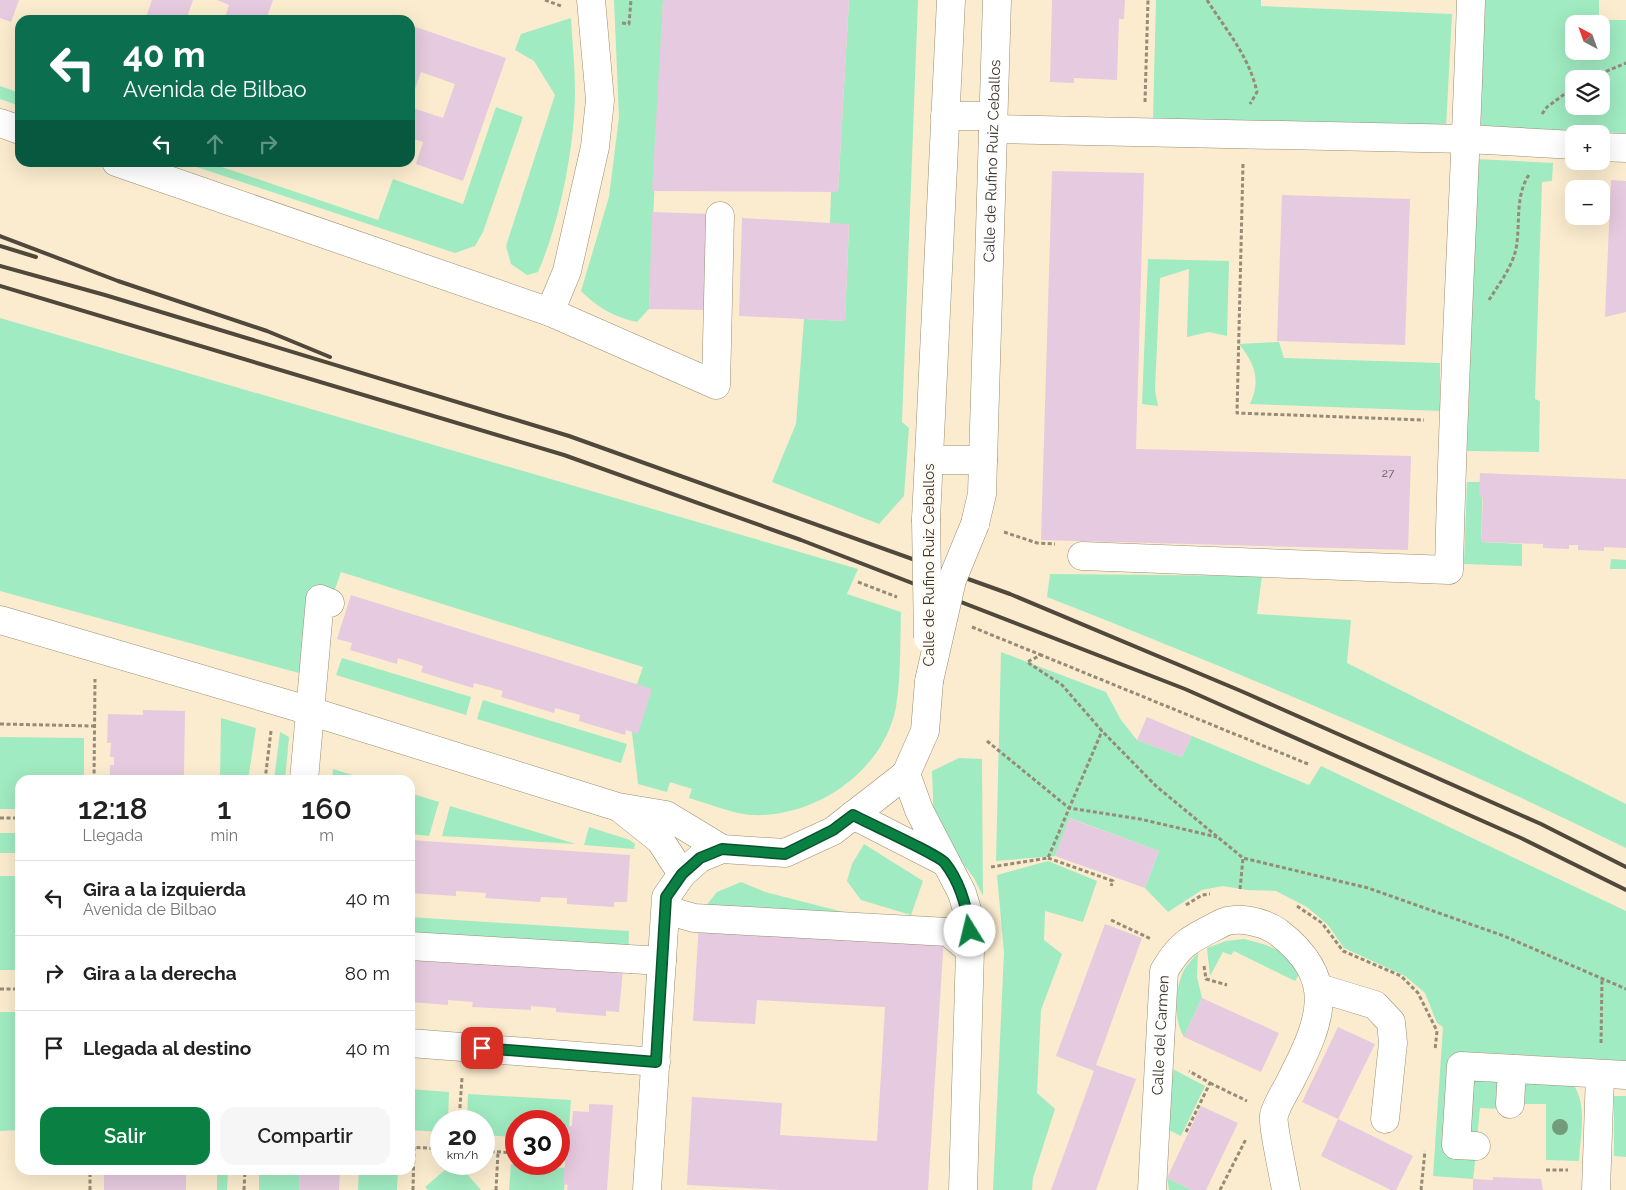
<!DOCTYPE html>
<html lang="es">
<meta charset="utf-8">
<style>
body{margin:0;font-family:Raleway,sans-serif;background:#f6f6f6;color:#222;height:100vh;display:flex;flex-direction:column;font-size:19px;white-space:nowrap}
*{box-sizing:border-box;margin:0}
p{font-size:16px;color:#767676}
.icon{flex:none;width:28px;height:28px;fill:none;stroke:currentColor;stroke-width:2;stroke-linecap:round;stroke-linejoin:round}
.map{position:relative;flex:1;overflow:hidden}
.details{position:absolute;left:15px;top:775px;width:400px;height:400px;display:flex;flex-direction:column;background:#fff;border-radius:15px;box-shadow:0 5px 20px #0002}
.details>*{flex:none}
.hud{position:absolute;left:15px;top:15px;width:400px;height:152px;border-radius:15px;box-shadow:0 5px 20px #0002;background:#0b6e4f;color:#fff;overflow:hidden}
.needle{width:32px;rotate:319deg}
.tools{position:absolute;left:1565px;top:15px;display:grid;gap:10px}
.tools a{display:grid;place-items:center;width:45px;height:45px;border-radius:10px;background:#fff;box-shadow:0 5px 20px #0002;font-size:25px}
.speed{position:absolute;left:430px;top:1110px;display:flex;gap:10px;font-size:25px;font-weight:700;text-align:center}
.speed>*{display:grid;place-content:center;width:65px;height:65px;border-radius:50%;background:#fff;box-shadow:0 5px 20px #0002;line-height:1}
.speed small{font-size:12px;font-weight:400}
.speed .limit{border:8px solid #d22;background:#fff;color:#111}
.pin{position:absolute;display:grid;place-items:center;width:42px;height:42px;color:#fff;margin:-21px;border-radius:10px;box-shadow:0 2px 8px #0006}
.me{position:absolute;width:55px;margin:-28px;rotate:351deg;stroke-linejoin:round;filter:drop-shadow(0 0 4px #0008)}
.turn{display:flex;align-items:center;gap:18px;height:105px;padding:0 25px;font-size:22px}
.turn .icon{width:65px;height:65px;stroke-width:2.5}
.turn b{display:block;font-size:35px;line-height:42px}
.lanes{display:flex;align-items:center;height:48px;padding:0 25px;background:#0003;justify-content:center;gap:25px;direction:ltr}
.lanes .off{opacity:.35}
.eta{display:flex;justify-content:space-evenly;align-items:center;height:85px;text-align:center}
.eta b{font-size:30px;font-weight:600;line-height:35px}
.cta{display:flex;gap:10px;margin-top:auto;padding:10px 25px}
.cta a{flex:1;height:58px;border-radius:15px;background:#0b8043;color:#fff;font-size:20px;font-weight:600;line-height:58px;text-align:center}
.cta a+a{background:#f6f6f6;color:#222}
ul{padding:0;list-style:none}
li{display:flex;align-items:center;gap:15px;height:75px;padding:0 25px;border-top:1px solid #e0e0e0}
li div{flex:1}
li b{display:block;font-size:19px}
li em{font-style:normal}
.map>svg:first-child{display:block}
.green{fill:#a0ebc1;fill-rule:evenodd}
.building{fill:#e6cadf}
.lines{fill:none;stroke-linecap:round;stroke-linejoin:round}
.minor-casing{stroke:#9b8e73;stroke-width:29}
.path{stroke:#958b77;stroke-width:3;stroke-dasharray:4 2.5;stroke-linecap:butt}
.minor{stroke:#fff;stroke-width:28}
.rail{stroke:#4f483b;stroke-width:4}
.minor-bridge-casing{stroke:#9b8e73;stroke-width:29;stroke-linecap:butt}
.minor-bridge{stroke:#fff;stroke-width:28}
.tree{fill:#729c7c}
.route-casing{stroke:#07532c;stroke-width:12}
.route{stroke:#0b8043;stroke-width:9}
.labels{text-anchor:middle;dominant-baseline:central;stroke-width:5;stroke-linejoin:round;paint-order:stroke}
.number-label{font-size:12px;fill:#665b58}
.street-label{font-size:15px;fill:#3c362b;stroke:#fefbf5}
</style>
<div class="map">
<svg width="1626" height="1190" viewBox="0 0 1626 1190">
<rect width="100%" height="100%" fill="#fbeccf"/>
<!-- green -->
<g class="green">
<path d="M614 0H663L649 309 637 322C614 317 598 308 581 291L609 197 619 117Z"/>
<polygon points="849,0 918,0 902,422 909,428 904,496 879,524 772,482 796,424 804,319 845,321 849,225 830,223 831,192 838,192"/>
<polygon points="1156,0 1261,0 1261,6 1452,14 1446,128 1378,128 1153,118"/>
<path d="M1482 0H1599V20H1626V133L1477 130ZM1574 24H1601V51H1574ZM1574 79H1601V106H1574Z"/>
<path d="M571 18C572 42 575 66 575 90 575 145 560 222 538 272L527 275 511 264 506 246 555 95 534 61 515 50 521 34Z"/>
<polygon points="0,86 20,93 20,106 0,99"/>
<polygon points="496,107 523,117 483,232 475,246 455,253 185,163 223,163 222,167 378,220 393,179 463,204"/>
<polygon points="1477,159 1553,163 1552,181 1542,182 1535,399 1540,401 1539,452 1467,451"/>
<polygon points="1148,259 1229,261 1227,336 1209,332 1187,337 1189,269 1160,278 1155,390 1158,406 1142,404"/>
<path d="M0 318 858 569 847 594 901 612C900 643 901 676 896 707 884 771 815 818 752 815 733 814 707 803 689 798L692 789 670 782 667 792 638 784 629 707 643 667 341 572 334 592 313 586 299 673 0 591Z"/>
<path d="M1279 342 1284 358 1440 363V411L1250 404C1261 380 1255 364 1239 344Z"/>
<polygon points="1467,482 1483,482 1481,542 1522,544 1522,566 1464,564"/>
<polygon points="1611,559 1626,560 1626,569 1610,569"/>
<path d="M1050 574 1262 576 1257 614 1351 620 1347 663 1626 804V848C1437 755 1243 674 1047 597Z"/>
<polygon points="1001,652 1106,692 1121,720 1137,740 1182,757 1192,736 1309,785 1321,766 1626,911 1626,1061 1473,1052 1457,1056 1449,1070 1476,1154 1473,1179 1433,1176 1443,1027 1437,1023 1425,993 1405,976 1344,948 1328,925 1307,907 1276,891 1247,890 1223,886 1202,890 1168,912 1145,888 1159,851 1070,818 1055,856 996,861"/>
<polygon points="342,658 471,697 466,715 336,675"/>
<polygon points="483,700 627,744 621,763 477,719"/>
<polygon points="221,718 256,728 248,780 220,780"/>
<polygon points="280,732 289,737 285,780 274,780"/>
<polygon points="0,737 84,738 84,780 20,780 20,809 0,809"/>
<polygon points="959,758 982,759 983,896 974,878 934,825 932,771"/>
<polygon points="333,769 368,780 332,780"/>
<polygon points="410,793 439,802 429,836 410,834"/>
<polygon points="450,806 576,844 442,836"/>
<polygon points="589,827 630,840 635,844 634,849 584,845"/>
<rect x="0" y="833" width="20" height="20"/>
<polygon points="864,844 923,881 911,915 861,900 847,881 852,864"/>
<polygon points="1048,861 1097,881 1083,922 1045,911 1044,940 1062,954 1041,1010 1037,1093 1055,1109 1033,1178 1032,1190 993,1190 1004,953 997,875"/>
<rect x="0" y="876" width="20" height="94"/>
<polygon points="741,882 765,892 914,930 696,918 717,892"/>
<polygon points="410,917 629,931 628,959 410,946"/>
<path d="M1244 939C1270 945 1284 950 1301 971L1295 981 1234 951 1231 955 1223 952 1210 976 1207 948 1226 941Z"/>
<path d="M1198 953 1197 977 1202 998 1184 1037C1173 1019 1175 991 1183 972 1186 965 1193 959 1198 953Z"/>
<polygon points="0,1012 20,1012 20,1130 0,1131"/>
<polygon points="1169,1067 1205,1086 1181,1136 1165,1128"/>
<path d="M1502 1074 1500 1109 1480 1108 1477 1139C1461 1127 1467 1098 1468 1080Z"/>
<path d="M1570 1081C1589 1100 1580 1136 1579 1161L1546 1160V1104H1517L1520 1082Z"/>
<polygon points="410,1089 449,1092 448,1121 441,1121 441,1132 410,1130"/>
<polygon points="468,1094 571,1100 568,1140 559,1139 559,1121 516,1121 516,1137 484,1135 484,1121 467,1121"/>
<polygon points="1614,1096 1626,1096 1626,1157 1614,1156"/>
<polygon points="452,1164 458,1164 481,1190 428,1190 425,1187"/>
<polygon points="511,1164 566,1168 564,1190 509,1190"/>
<polygon points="217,1170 228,1170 227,1190 217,1190"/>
<polygon points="259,1170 300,1170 299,1190 259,1190"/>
<polygon points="359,1170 398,1170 397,1190 358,1190"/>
<polygon points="1167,1178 1192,1190 1169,1190"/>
</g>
<!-- building -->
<g class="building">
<polygon points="0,0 19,0 11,22 0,18"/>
<polygon points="152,0 193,0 186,20 145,20"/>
<polygon points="217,0 273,0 266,20 224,20 229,5"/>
<polygon points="663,0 849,0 838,192 652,191"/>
<polygon points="1052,0 1125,0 1124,19 1119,19 1117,80 1074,78 1074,83 1050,82"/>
<polygon points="410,25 506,58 463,181 416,164 423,142 410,138 410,107 443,118 455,84 421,72 410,103"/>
<polygon points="1052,171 1144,173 1136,449 1411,456 1408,550 1041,540"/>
<polygon points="1611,180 1626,181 1626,312 1605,317"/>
<polygon points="1282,195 1410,199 1405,345 1277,341"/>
<polygon points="652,212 712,214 707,310 649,309"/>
<polygon points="742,218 849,224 845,321 739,316"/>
<polygon points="1480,473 1626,479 1626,548 1604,547 1604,551 1578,550 1578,545 1569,545 1569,549 1543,548 1543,544 1481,542 1483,498 1479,497"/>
<polygon points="351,595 652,689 638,734 626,730 625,735 579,721 580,715 555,708 554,713 501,697 503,691 474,683 473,688 421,672 423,666 398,658 397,664 350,650 352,643 337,639"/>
<polygon points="143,710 185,711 184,775 189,776 189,780 110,780 110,765 114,765 114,757 110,757 111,743 107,743 108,714 143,715"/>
<polygon points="1147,717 1192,736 1182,757 1137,740"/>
<polygon points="1069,818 1159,851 1145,888 1055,856"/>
<polygon points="410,840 630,855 627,902 614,902 614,907 567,904 567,898 541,897 540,902 485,898 486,893 456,891 456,896 410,893"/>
<polygon points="699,922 944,936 928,1190 781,1190 687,1185 692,1097 782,1103 780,1135 877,1141 885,1007 757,1000 755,1024 693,1021"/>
<polygon points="1105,924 1142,938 1096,1065 1136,1079 1096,1190 1051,1190 1094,1071 1056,1056"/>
<polygon points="410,950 623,970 619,1012 606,1011 606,1016 556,1012 556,1008 531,1006 531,1010 472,1007 473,1002 448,1000 448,1005 410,1002"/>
<polygon points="1202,998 1279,1033 1261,1072 1184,1037"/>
<polygon points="1338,1027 1375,1044 1338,1119 1302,1102"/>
<polygon points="589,1104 613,1105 607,1190 567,1190 568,1185 563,1184 568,1126 572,1126 573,1111 589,1112"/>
<polygon points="1201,1106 1238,1123 1206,1190 1192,1190 1167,1178"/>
<polygon points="1338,1119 1413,1156 1396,1190 1391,1190 1321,1156"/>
<polygon points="127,1170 186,1170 186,1190 104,1190 104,1171"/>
<polygon points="300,1170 340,1170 339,1190 299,1190"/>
<polygon points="1493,1177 1541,1179 1543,1190 1473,1190 1473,1179 1493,1180"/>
</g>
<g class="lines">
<!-- minor casing -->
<g class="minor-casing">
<g id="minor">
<polyline points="945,116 993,116"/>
<polyline points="0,123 20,130"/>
<polyline points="993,129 1467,139 1574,145"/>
<polyline points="1601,147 1626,148"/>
<polyline points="116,162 550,312 567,271 595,147 600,100 591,0"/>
<polyline points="550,312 716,385 720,216"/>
<polyline points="929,460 983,460"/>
<polyline points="926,519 951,0"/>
<path id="s1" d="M975 524 982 494 997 0"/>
<path d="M1082 556 1449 570C1453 380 1465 190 1471 0"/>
<polyline points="0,620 297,707 618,807 666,815 722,849"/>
<polyline points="906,774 919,810 962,893 968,913 970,950 963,1190"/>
<polyline points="304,780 320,599 330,603"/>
<polyline points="621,809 660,840 682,874"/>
<polyline points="853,815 945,862"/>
<polyline points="666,910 694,918 948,932 970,950"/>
<polyline points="410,946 662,961"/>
<polyline points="1319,988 1375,1005 1391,1022 1393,1043 1385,1119"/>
<polyline points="410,1043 656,1062"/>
<polyline points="1510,1104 1512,1069"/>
<polyline points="1476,1146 1456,1145 1461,1066 1626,1075"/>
<polyline points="647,1190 666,897 682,874 700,858 722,849 785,853 833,831 906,774 925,731 929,681"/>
<path id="s2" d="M1152 1190 1164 971C1181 942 1191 939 1220 924 1236 915 1264 922 1278 932 1338 978 1322 1019 1292 1078 1287 1089 1277 1103 1274 1115 1272 1124 1284 1177 1286 1190"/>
<polyline points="1596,1190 1600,1074"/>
</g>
</g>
<!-- path -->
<g class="path">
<polyline points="545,0 561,6"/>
<path d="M1207 0C1226 30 1249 56 1257 92L1250 104"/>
<polyline points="622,23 629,24 631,0"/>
<polyline points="1588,79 1626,63"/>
<polyline points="1145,102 1148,0"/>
<polyline points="1542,114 1547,107 1574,87"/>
<polyline points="1243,164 1237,413 1424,420"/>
<path d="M1489 300C1499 284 1512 267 1516 249 1521 222 1514 197 1530 173"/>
<polyline points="1004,532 1037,543 1055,544"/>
<polyline points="858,582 897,597"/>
<polyline points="972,627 1041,655"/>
<polyline points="0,724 94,726"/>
<polyline points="987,741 1069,808 1140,819 1217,837"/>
<polyline points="1308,764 1041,655 1027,662 1062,685 1102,731 1156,786 1243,858 1368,888 1504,936 1626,989"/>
<polyline points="94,780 95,679"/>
<polyline points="265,780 271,731"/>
<polyline points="0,818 20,818"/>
<polyline points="1048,858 1113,881 1111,886"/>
<polyline points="991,867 1048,858 1102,731"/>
<polyline points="1240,889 1243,858"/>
<polyline points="1186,905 1202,895 1210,894"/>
<polyline points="1297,906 1322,923 1343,951 1401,976 1418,993 1437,1031 1435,1050"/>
<polyline points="1111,920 1151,939"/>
<polyline points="1204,966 1206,979 1227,985"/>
<polyline points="0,989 20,989"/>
<polyline points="1601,1043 1602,978"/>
<polyline points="1210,1083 1247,1101"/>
<polyline points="459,1121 462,1078"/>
<polyline points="1186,1132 1210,1083 1189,1071"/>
<polyline points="410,1147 441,1149"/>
<polyline points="484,1151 516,1153"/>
<polyline points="559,1155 566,1155"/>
<polyline points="1546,1170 1568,1170"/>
<polyline points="90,1190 90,1170"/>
<polyline points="244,1190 245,1170"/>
<polyline points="413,1190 414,1147"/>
<polyline points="496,1190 498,1152"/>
<polyline points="1220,1190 1246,1139"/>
<polyline points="1421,1190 1425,1151"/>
</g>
<!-- minor -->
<use href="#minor" class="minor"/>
<!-- rail -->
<g class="rail">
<polyline points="0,236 118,281 267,331 330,357"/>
<polyline points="0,246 36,257"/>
<polyline points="0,266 105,295 569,436 1010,594 1241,691 1541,824 1626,867"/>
<polyline points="0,286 564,455 801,540 1185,689 1521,838 1626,890"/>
</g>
<!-- minor-bridge casing -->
<g class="minor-bridge-casing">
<g id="minor-bridge">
<polyline points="926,519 928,638"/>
<polyline points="929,681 952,580 975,524"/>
</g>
</g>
<!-- minor-bridge -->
<use href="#minor-bridge" class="minor-bridge"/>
</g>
<!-- trees -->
<circle class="tree" cx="1560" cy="1127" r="8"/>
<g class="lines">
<!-- route casing -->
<g class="route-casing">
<path id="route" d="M482 1048 656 1062 666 897 682 874 700 858 722 849 785 854 833 830 853 815C868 823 939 855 945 863 960 882 967 908 970 931"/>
</g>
<!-- route -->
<use href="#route" class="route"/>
</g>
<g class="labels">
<!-- number labels -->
<g class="number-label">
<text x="1388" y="473">27</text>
</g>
<!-- street labels -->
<g class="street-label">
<text stroke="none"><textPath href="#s1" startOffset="364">Calle de Rufino Ruiz Ceballos</textPath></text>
<text transform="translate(929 565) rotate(-90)">Calle de Rufino Ruiz Ceballos</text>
<text stroke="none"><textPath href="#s2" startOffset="155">Calle del Carmen</textPath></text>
</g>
</g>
</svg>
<div class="tools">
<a><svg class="needle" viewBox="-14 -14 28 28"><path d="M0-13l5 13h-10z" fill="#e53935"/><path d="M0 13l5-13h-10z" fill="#767676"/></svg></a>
<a><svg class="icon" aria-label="layers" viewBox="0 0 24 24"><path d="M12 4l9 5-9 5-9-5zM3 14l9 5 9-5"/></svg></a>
<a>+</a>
<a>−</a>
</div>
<div class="speed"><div>20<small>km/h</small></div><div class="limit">30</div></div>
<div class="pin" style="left:482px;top:1048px;background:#d93025"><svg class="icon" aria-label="arrive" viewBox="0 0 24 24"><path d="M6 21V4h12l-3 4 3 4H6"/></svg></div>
<svg class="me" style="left:970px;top:931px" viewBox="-20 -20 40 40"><circle r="19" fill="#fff"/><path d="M0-13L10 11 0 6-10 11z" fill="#0b8043"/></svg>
<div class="hud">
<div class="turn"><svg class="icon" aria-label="left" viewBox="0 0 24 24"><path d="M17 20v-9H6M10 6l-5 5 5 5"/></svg><div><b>40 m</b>Avenida de Bilbao</div></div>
<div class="lanes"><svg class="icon" aria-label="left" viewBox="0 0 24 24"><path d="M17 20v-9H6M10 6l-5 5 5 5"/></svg><svg class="icon off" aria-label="ahead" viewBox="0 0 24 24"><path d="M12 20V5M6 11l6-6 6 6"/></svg><svg class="icon off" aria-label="right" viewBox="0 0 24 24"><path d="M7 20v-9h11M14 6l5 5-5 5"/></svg></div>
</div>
<section class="details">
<div class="eta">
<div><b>12:18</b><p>Llegada</p></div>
<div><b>1</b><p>min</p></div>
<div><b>160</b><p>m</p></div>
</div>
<ul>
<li><svg class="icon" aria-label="left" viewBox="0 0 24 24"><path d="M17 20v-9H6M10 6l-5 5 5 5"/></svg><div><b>Gira a la izquierda</b><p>Avenida de Bilbao</p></div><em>40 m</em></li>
<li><svg class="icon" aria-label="right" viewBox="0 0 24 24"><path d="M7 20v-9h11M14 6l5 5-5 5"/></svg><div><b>Gira a la derecha</b></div><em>80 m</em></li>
<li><svg class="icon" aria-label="arrive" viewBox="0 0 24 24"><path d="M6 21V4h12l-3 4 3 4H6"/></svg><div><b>Llegada al destino</b></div><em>40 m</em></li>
</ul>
<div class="cta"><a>Salir</a><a>Compartir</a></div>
</section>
</div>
